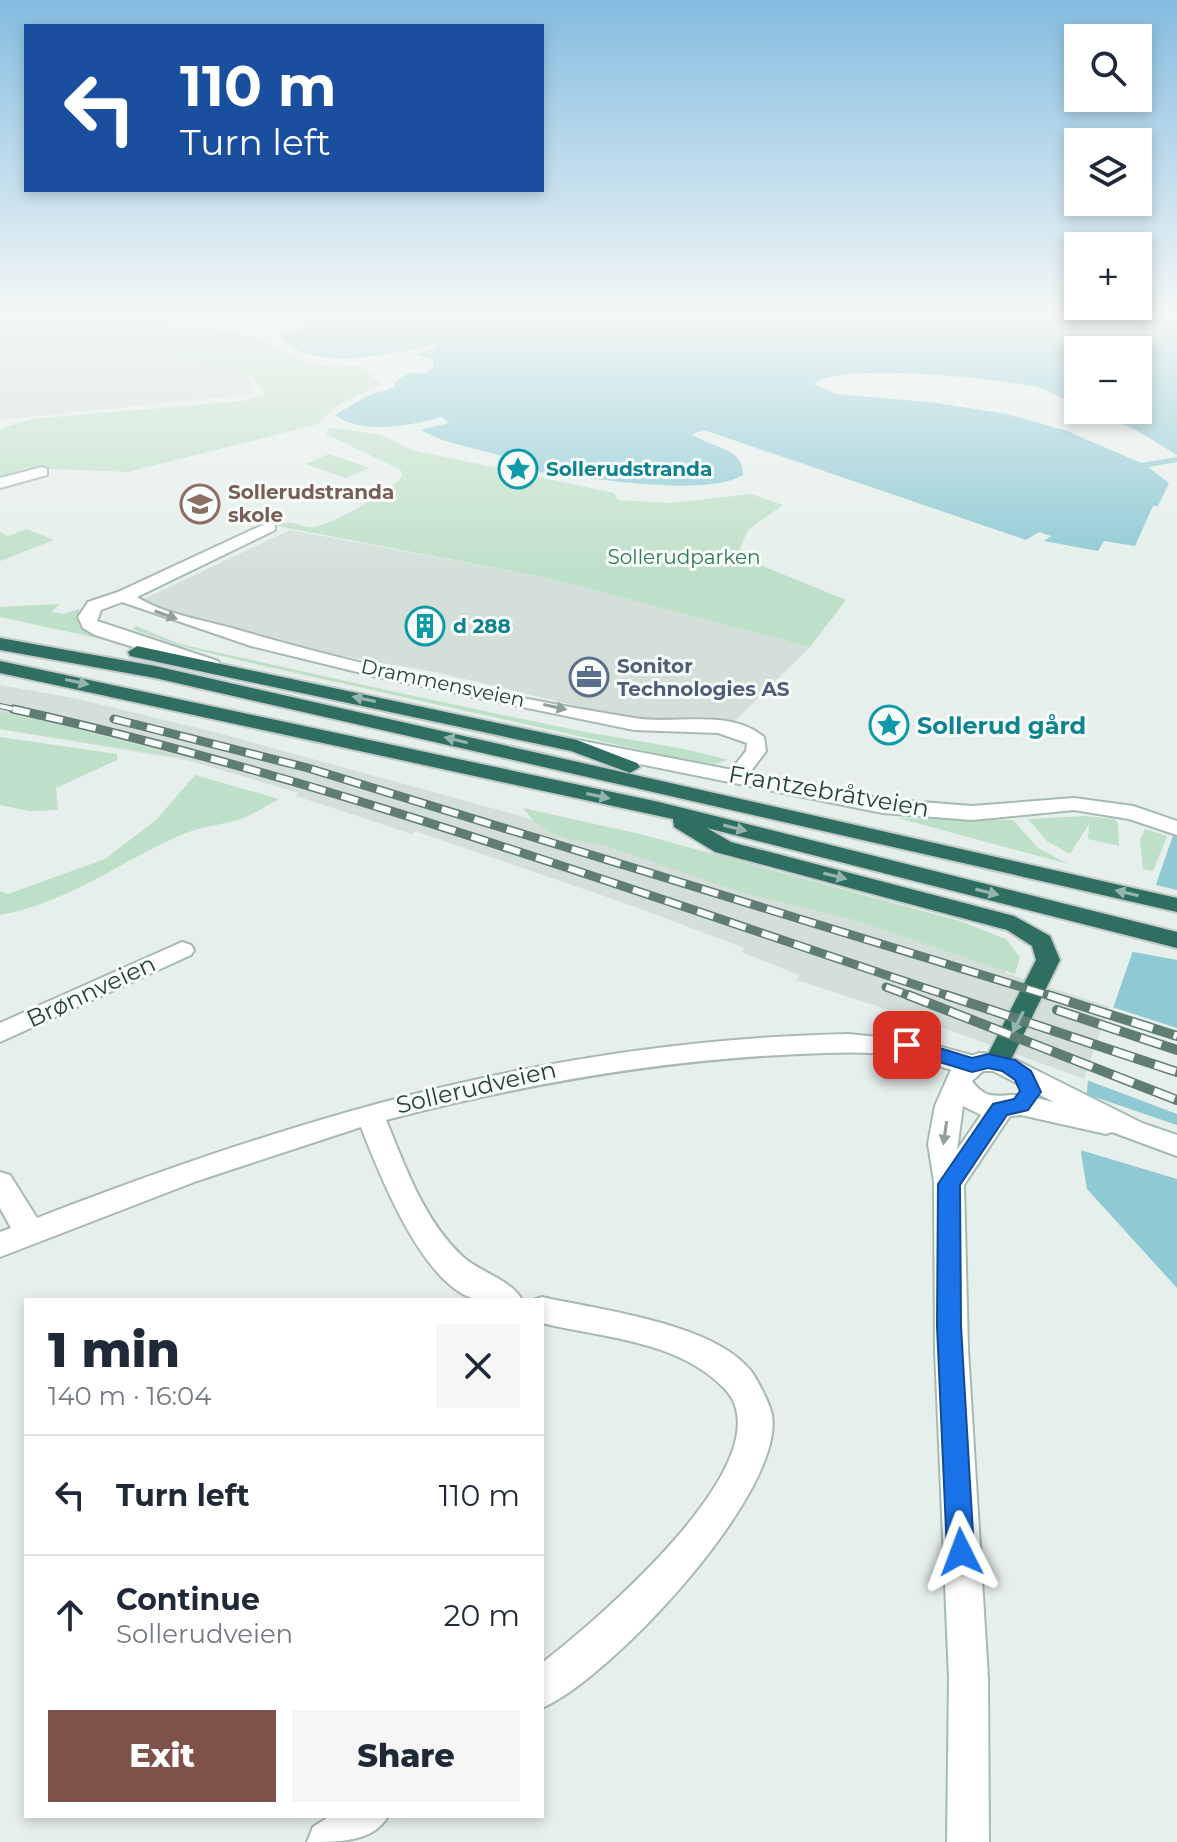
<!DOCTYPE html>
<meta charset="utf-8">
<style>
body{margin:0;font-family:Montserrat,sans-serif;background:#f6f6f7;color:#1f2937;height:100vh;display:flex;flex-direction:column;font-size:30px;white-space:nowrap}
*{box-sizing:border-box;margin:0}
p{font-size:26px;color:#747a83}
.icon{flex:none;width:44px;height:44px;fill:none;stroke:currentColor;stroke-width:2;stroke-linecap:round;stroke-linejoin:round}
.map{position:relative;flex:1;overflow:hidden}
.side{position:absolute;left:24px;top:1298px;width:520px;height:520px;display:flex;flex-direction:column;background:#fff;border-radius:0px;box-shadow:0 4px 12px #0003}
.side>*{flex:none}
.top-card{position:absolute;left:24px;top:24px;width:520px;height:168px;border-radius:0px;box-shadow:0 4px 12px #0003;background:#1a4fa0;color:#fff;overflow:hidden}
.controls{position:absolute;left:1064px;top:24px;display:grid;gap:16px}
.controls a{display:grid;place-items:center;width:88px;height:88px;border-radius:0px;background:#fff;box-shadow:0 4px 12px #0003;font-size:40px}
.pin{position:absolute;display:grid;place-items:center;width:68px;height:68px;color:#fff;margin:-34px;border-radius:16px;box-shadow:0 4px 12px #0006}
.me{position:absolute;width:88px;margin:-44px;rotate:357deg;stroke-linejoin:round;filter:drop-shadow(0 0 6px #0008)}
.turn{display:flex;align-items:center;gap:28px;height:168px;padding:0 24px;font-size:36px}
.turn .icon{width:104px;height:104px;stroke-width:2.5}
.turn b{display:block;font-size:56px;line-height:68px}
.round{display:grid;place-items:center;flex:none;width:84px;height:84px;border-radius:0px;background:#f6f6f7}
.overview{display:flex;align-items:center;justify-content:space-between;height:136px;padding:0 24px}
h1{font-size:48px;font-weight:800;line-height:60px}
.action{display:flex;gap:16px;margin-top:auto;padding:16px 24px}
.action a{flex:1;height:92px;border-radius:0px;background:#7f5249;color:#fff;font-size:32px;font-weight:800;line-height:92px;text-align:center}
.action a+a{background:#f6f6f7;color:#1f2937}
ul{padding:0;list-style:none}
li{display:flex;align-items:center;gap:24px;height:120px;padding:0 24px;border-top:2px solid #e0e1e3}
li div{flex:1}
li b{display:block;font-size:30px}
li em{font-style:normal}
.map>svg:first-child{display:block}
.built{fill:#d4dfda}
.green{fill:#bfe0c8}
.water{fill:#8ec9d4}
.pier{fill:#e6efeb}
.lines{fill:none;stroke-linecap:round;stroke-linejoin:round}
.street-casing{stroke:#a8b8b2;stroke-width:4}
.secondary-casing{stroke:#a4bbb3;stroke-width:4}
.highway-casing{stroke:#c2cac8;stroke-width:4}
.street{fill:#fff;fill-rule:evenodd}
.secondary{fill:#fff;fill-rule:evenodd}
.highway{fill:#2f6f62;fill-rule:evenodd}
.rail-far2-casing{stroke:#5f7d75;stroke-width:6}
.rail-far1-casing{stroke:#5f7d75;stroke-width:9}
.rail-casing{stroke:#5f7d75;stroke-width:10}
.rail-far2{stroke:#f7fbf9;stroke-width:4;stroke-dasharray:13;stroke-linecap:butt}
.rail-far1{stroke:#f7fbf9;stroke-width:6;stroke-dasharray:17;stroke-linecap:butt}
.rail{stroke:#f7fbf9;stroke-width:7;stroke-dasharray:22;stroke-linecap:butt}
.oneway{fill:#92a09c}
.oneway2{fill:#93b5ae}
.route{fill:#1a73e8;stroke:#114b97;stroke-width:2}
.labels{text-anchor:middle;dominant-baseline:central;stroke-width:6;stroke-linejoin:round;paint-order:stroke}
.far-culture-label{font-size:20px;font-weight:bold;fill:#0d838f;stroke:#f7fbf9;text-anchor:start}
.far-education-label{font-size:20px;font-weight:bold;fill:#785e54;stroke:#f7fbf9;text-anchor:start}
.far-park-label{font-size:20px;fill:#2d7a4b;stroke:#f7fbf9}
.far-service-label{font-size:20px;font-weight:bold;fill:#4e5e75;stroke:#f7fbf9;text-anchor:start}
.far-street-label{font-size:20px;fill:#24423a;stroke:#f7fbf9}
.culture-label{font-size:24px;font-weight:bold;fill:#0d838f;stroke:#f7fbf9;text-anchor:start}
.street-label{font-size:24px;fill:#24423a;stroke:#f7fbf9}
</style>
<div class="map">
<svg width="1177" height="1842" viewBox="0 0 1177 1842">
<rect width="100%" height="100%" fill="#e6efeb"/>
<!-- built -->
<g class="built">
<polygon points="186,336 245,364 254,394 0,420 0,354"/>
<polygon points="290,530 548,578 810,647 735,721 649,723 435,672 210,633 129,606"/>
<polygon points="0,685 78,699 214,732 510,813 1006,961 1006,973 1177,1029 1117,1091 949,1030 797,980 799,975 741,952 744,948 633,906 415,831 412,834 296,796 299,793 191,761 0,729"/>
</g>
<!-- green -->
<g class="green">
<path d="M0 315H161L184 327 256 335 274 348 309 363 333 367 362 366 381 385C357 395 335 404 318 424L128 472 26 468 0 477V429L31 419 242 401 266 393 250 375 139 353 0 359Z"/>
<path d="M329 427 381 435 412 450 614 493 618 500 670 503 751 494 783 505 748 530 740 548 765 567 846 600 810 647 548 578 277 526C291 517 301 529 314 527 334 523 389 493 402 476L401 470 326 434Z"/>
<polygon points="329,454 370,468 346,478 305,464"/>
<polygon points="27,529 54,540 0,561 0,532 8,536"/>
<polygon points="59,604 52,612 64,614 78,609 91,632 157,651 0,617 0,607"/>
<path d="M136 626 180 644C307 672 434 701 561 727 617 739 674 744 728 760L715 764 677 758 251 663 180 646 132 629Z"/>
<polygon points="0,712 51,722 185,758 0,729"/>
<polygon points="0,737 117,754 117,760 56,788 58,810 29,811 0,805"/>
<path d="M195 775 279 799C268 805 257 812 246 817 226 825 204 825 181 835 119 862 68 903 0 915V891L8 894 105 859 156 820Z"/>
<path d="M523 808 640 834 960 921 1006 939 1020 957 1015 974 851 919 740 892 601 844C567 841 543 835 523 808Z"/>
<polygon points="1085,816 1115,819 1118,824 1119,846 1088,839 1089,824 1070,854 1047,841 1028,819"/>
<polygon points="898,818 1013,820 1038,848 1068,864"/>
<polygon points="1145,829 1167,836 1153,871 1143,869 1140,840"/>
</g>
<!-- water -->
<g class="water">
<path d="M207 315H1177V455L1136 430 1090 410H1138V350H1078V406C1064 400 1046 388 1033 386 997 379 838 361 814 384L836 394 930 402 1007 414 1067 431 1141 463 1177 457V462L1148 467 1169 483 1158 506H1153L1135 546 1104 541 1098 551 1044 541 1051 536 1039 532 1026 540 704 430 692 434C710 448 744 447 743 475 705 498 586 477 539 472L536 461 508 466 517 460 442 440 420 430 449 423 442 417C411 425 364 436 335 415L367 396 395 387V382L410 372 423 374 433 368V360L414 354 434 349V345C391 353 312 375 278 335L309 327 302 321 255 322Z"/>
<polygon points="1177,824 1177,1288 1087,1189 1081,1153 1088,1080"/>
</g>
<!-- pier -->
<g class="pier">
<polygon points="1152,884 1177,890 1177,960 1128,951"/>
<polygon points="1109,1006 1177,1028 1177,1114 1084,1079"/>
<polygon points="1083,1093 1177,1125 1177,1179 1077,1149"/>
</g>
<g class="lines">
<!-- street casing -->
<g class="street-casing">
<g id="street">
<polygon points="42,467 47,469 47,475 0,488 0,478"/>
<path d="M269 522 275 524V530L137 597C163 614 204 620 235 629 365 667 500 696 634 718 676 725 729 708 764 737L766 751 745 779 738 781 727 775 746 751 747 743 718 733 634 730 382 678 251 646 122 602 101 610 97 621 218 661 220 665 211 671 204 669 95 635 83 628 78 617 88 602 118 592Z"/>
<polygon points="182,942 191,945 194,950 191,955 0,1042 0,1023"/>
<path d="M848 1034 919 1041 982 1058 985 1065 982 1072C962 1077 921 1059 899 1056 875 1052 850 1052 826 1053 675 1057 531 1082 386 1120 406 1168 423 1219 462 1256 479 1272 512 1280 522 1300 508 1300 492 1302 479 1300 424 1290 379 1173 361 1127L197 1181 0 1257V1232L11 1228 0 1208V1172L10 1175 37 1218C306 1114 556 1040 848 1034Z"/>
<path d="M542 1297C599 1310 714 1323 751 1371 758 1381 770 1404 772 1415 785 1493 609 1680 542 1708V1663C591 1625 792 1457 724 1388 677 1340 603 1338 542 1323V1300H533Z"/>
<path d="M330 1816H388C374 1842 339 1842 307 1842L313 1827Z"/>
</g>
</g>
<!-- secondary casing -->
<g class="secondary-casing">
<g id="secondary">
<polygon points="577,740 883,799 972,806 1074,798 1133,806 1177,821 1177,835 1129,819 1074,810 972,820 883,813 570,750 567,746 570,742"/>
<path d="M979 1053 1006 1055 1142 1123 1177 1135V1156L1112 1132 1106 1134 1021 1115 1010 1116 964 1185 968 1350 988 1678 989 1842H947L949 1678 935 1350 934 1181 928 1144 935 1106 954 1063ZM983 1071H993L1054 1102C1043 1100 1031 1096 1020 1095 998 1094 987 1102 972 1081ZM963 1106 981 1115 957 1150Z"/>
</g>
</g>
<!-- highway casing -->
<g class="highway-casing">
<g id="highway">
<polygon points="0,638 155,666 1177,898 1177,912 155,678 0,650"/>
<polygon points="137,646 577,740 637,763 640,767 630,773 571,751 130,656 128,652"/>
<polygon points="0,661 659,802 1177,932 1177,948 707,828 731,842 1014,916 1050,936 1060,960 1010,1062 1006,1069 988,1069 984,1062 1036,960 1032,946 1007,930 715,852 674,827 673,819 0,673"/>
</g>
</g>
<!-- street -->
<use href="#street" class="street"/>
<!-- secondary -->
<use href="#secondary" class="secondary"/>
<!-- highway -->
<use href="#highway" class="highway"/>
<!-- rail-far2 casing -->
<g class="rail-far2-casing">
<polyline id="rail-far2" points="0,706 22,711"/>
</g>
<!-- rail-far1 casing -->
<g class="rail-far1-casing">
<g id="rail-far1">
<path d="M13 709C333 780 641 894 952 997"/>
<polyline points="114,719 308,768 1054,997"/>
<polyline points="886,987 913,997"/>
</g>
</g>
<!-- rail casing -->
<g class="rail-casing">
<g id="rail">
<polyline points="908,995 1177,1100"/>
<polyline points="946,995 1177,1072"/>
<polyline points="1048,995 1177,1036"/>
<polyline points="1057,1010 1177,1050"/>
</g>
</g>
<!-- rail-far2 -->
<use href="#rail-far2" class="rail-far2"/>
<!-- rail-far1 -->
<use href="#rail-far1" class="rail-far1"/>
<!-- rail -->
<use href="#rail" class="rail"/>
</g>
<!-- one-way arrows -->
<defs><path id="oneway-solid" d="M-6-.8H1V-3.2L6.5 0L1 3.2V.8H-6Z" transform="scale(2)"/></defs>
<g class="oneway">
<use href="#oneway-solid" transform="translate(166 615) rotate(19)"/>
<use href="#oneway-solid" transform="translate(555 707) rotate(12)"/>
<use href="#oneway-solid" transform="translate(945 1133) rotate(98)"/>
</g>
<g class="oneway2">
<use href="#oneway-solid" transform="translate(77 682) rotate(12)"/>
<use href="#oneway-solid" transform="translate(364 699) rotate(-168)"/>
<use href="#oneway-solid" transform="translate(456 740) rotate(-167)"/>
<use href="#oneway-solid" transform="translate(598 796) rotate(12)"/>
<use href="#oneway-solid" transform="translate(735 828) rotate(14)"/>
<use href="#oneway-solid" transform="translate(835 876) rotate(14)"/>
<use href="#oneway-solid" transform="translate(987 892) rotate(14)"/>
<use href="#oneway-solid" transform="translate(1127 893) rotate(-167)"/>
<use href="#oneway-solid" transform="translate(1018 1022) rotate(117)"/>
</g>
<!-- sky -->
<linearGradient id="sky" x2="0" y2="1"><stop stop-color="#84bce0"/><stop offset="0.55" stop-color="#f4f8f6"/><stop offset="1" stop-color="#f4f8f6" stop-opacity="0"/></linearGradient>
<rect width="1177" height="573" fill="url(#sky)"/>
<!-- route -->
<polygon class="route" points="907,1038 972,1058 988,1054 1015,1060 1031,1071 1041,1092 1028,1110 1007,1115 960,1185 961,1326 974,1552 970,1561 961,1565 951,1561 947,1552 937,1326 938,1184 993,1104 1014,1099 1020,1091 1015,1080 1002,1071 988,1068 972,1072 900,1050 897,1045 900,1040"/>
<!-- icons -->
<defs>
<g id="sight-ring" transform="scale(2)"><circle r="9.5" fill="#f7fbf9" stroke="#0f9aa8" stroke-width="1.5"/><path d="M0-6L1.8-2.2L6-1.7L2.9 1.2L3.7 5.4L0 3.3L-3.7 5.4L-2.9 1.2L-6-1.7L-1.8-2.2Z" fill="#0f9aa8"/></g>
<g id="school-ring" transform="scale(2)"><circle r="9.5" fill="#f7fbf9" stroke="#8d6e63" stroke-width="1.5"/><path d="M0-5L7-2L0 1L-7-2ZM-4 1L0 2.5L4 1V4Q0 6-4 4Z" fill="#8d6e63"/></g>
<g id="building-ring" transform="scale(2)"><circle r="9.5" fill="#f7fbf9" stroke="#0f9aa8" stroke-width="1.5"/><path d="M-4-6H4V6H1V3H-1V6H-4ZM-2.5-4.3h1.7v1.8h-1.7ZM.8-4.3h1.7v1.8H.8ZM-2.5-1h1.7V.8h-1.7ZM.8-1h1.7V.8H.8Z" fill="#0f9aa8"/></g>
<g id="office-ring" transform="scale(2)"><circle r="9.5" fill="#f7fbf9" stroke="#5c6f8a" stroke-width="1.5"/><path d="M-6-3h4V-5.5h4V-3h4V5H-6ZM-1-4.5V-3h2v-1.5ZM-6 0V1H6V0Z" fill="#5c6f8a"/></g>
</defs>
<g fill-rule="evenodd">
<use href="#sight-ring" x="518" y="469"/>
<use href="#school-ring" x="200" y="504"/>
<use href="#building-ring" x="425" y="626"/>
<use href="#office-ring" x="589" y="677"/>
<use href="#sight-ring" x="889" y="725"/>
</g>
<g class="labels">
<!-- far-culture labels -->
<g class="far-culture-label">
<text x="546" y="469">Sollerudstranda</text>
<text x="453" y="626">d 288</text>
</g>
<!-- far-education labels -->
<g class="far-education-label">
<text x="228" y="492">Sollerudstranda<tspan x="228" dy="23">skole</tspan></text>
</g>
<!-- far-park labels -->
<g class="far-park-label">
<text x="684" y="557">Sollerudparken</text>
</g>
<!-- far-service labels -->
<g class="far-service-label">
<text x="617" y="666">Sonitor<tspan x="617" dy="23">Technologies AS</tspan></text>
</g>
<!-- far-street labels -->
<g class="far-street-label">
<text transform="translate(443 683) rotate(12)">Drammensveien</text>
</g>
<!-- culture labels -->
<g class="culture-label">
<text x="917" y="725">Sollerud gård</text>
</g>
<!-- street labels -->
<g class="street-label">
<text transform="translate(829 791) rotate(10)">Frantzebråtveien</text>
<text transform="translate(91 991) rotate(-25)">Brønnveien</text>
<text transform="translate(476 1087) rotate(-13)">Sollerudveien</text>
</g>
</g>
</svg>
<div class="controls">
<a><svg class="icon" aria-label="search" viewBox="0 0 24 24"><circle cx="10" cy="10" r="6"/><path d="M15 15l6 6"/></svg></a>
<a><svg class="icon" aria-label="layers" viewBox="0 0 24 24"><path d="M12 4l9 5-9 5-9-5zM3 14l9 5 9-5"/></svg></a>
<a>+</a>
<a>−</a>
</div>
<div class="pin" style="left:907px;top:1045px;background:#d93025"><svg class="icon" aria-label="arrive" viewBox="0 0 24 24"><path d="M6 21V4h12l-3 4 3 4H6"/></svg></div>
<svg class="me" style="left:961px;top:1552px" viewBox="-20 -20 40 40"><path d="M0-17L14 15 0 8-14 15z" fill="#1a73e8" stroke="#fff" stroke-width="4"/></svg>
<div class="top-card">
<div class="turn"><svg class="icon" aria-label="left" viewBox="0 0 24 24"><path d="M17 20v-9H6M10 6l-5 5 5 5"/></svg><div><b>110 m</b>Turn left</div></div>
</div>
<section class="side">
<div class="overview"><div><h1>1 min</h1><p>140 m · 16:04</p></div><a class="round"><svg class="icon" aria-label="close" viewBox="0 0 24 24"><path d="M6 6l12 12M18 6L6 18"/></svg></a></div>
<ul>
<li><svg class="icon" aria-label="left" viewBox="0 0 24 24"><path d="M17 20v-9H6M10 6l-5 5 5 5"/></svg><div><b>Turn left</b></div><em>110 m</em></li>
<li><svg class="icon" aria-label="ahead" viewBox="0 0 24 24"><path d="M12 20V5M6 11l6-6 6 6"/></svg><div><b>Continue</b><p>Sollerudveien</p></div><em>20 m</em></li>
</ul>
<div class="action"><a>Exit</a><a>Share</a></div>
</section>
</div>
